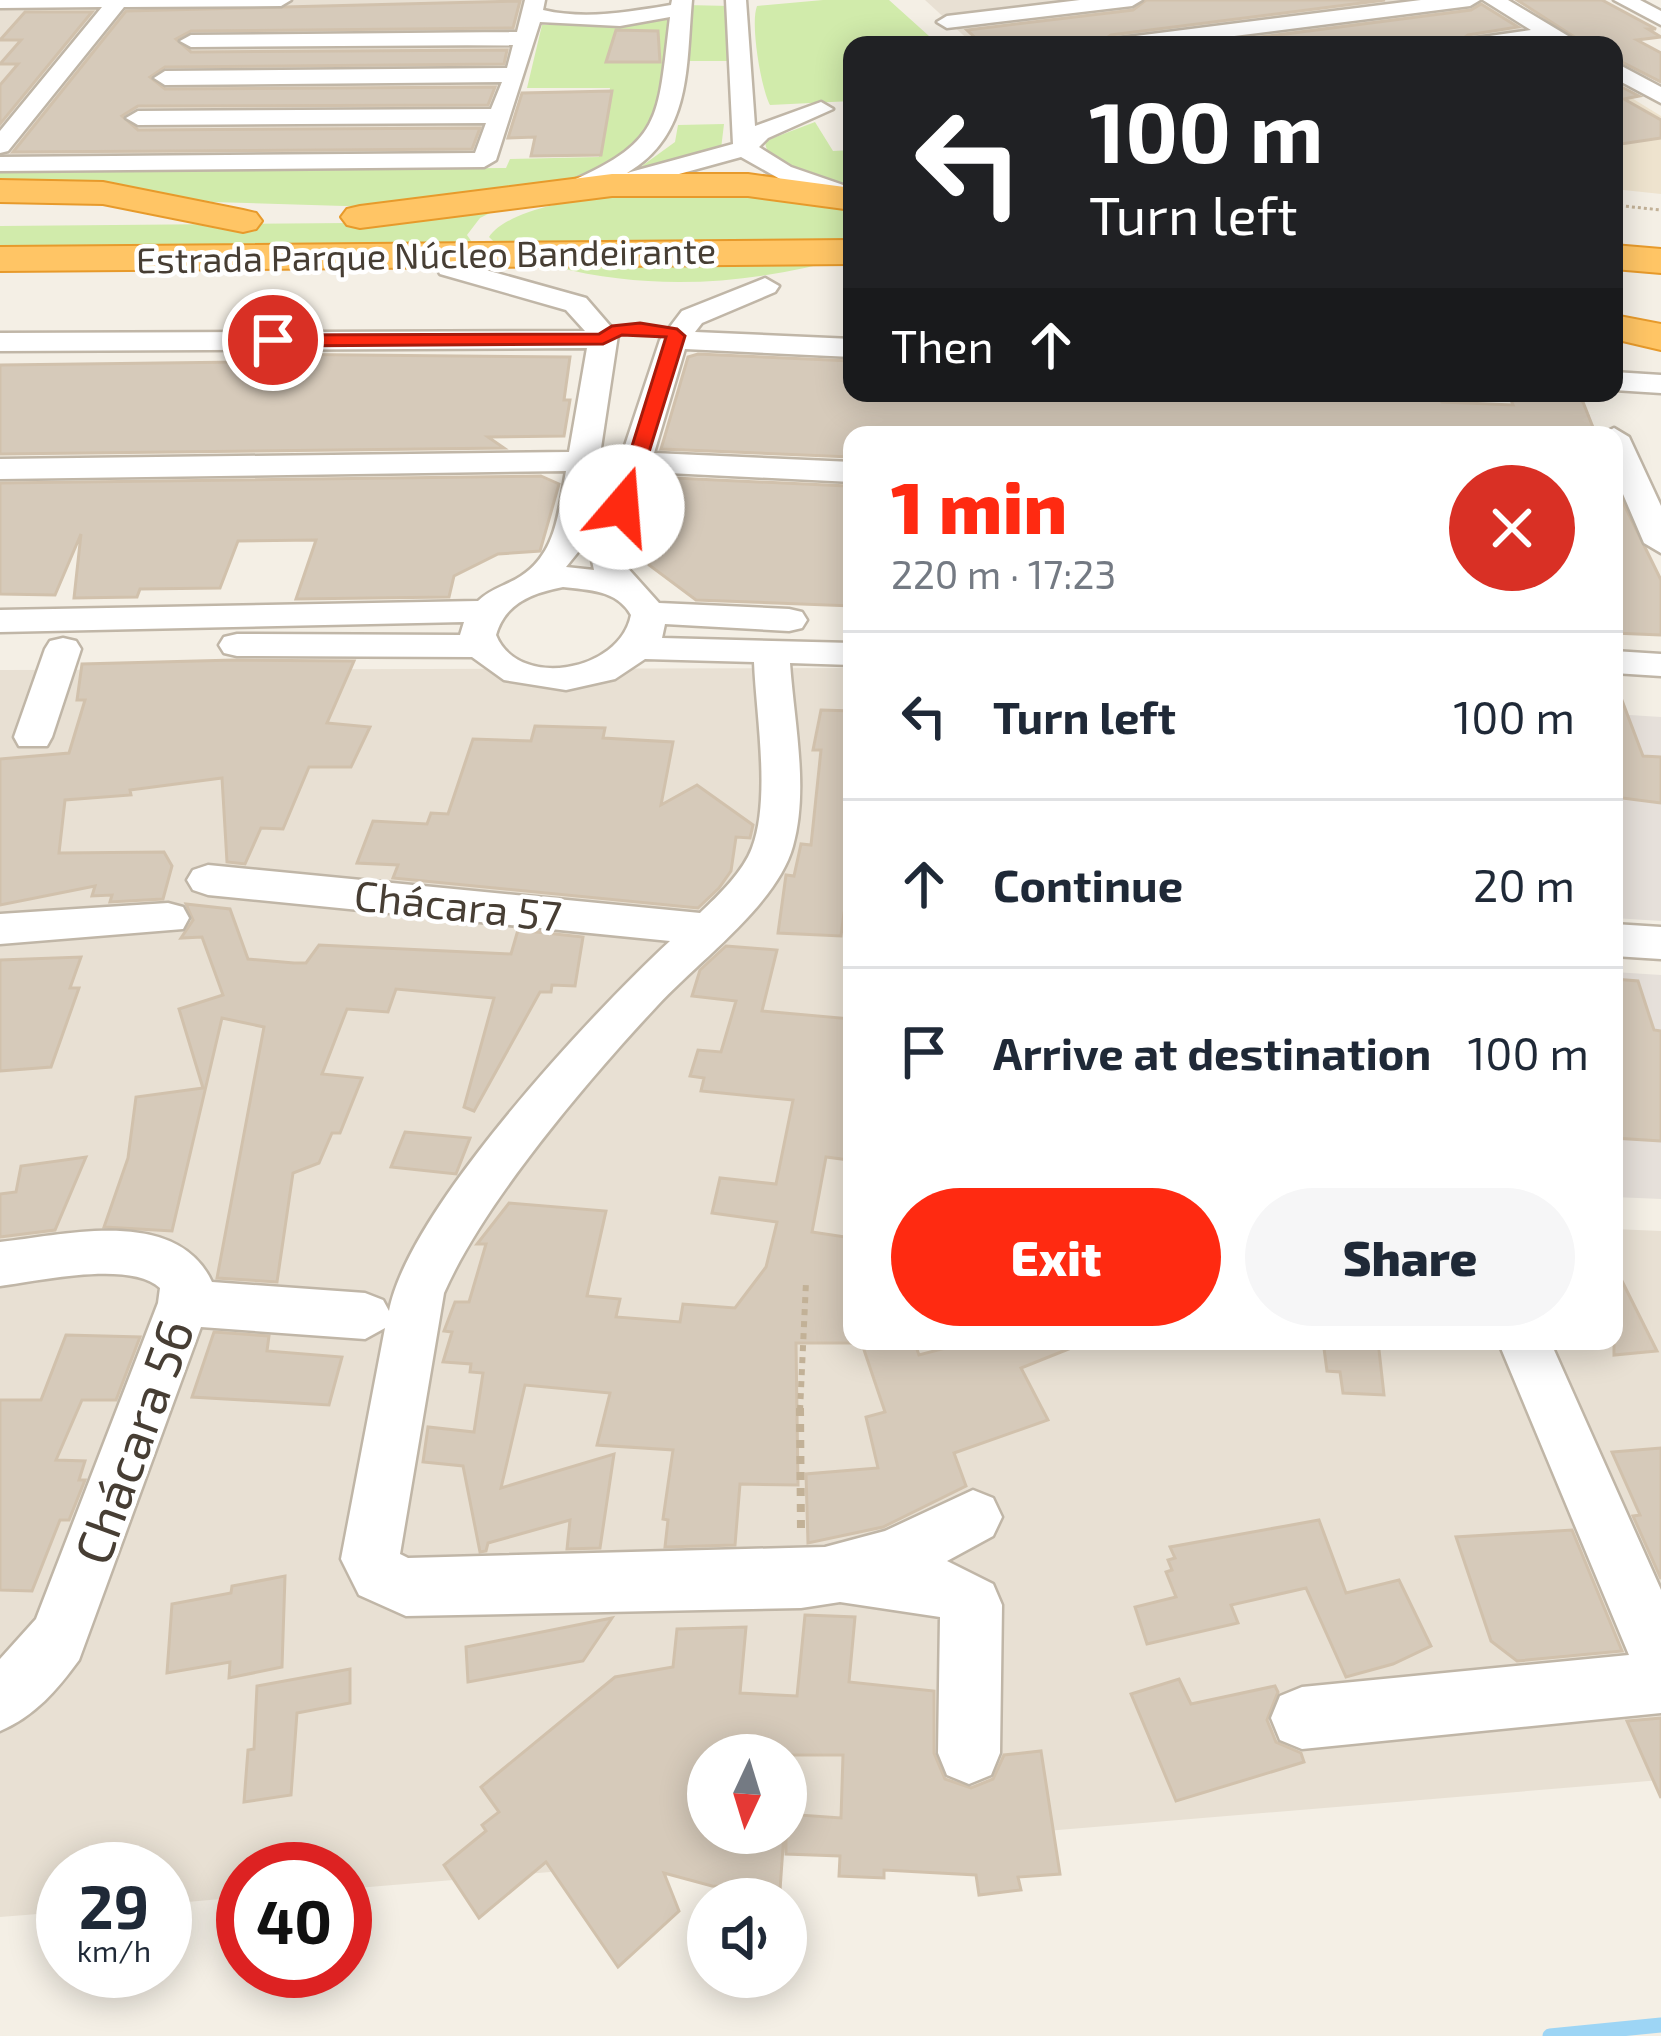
<!DOCTYPE html>
<meta charset="utf-8">
<style>
body{margin:0;font-family:"Exo 2",sans-serif;background:#f6f6f7;color:#1f2937;height:100vh;display:flex;flex-direction:column;font-size:45px;white-space:nowrap}
*{box-sizing:border-box;margin:0}
p{font-size:39px;color:#747a83}
.icon{flex:none;width:66px;height:66px;fill:none;stroke:currentColor;stroke-width:2;stroke-linecap:round;stroke-linejoin:round}
.map{position:relative;flex:1;overflow:hidden}
.side{position:absolute;left:843px;top:426px;width:780px;height:924px;display:flex;flex-direction:column;background:#fff;border-radius:24px;box-shadow:0 6px 30px #0003}
.side>*{flex:none}
.banner{position:absolute;left:843px;top:36px;width:780px;height:366px;border-radius:24px;box-shadow:0 6px 30px #0003;background:#202124;color:#fff;overflow:hidden}
.needle{width:78px;rotate:184deg}
.tools{position:absolute;left:687px;top:1734px;display:grid;gap:24px}
.tools a{display:grid;place-items:center;width:120px;height:120px;border-radius:50%;background:#fff;box-shadow:0 6px 30px #0003;font-size:60px}
.speed{position:absolute;left:36px;top:1842px;display:flex;gap:24px;font-size:60px;font-weight:700;text-align:center}
.speed>*{display:grid;place-content:center;width:156px;height:156px;border-radius:50%;background:#fff;box-shadow:0 6px 30px #0003;line-height:1}
.speed small{font-size:30px;font-weight:400}
.speed .limit{border:18px solid #d22;background:#fff;color:#111}
.pin{position:absolute;display:grid;place-items:center;width:102px;height:102px;color:#fff;margin:-51px;border:6px solid #fff;border-radius:50%;box-shadow:0 3px 12px #0007}
.me{position:absolute;width:132px;margin:-66px;rotate:18deg;stroke-linejoin:round;filter:drop-shadow(0 0 9px #0008)}
.turn{display:flex;align-items:center;gap:42px;height:252px;padding:0 48px;font-size:54px}
.turn .icon{width:156px;height:156px;stroke-width:2.5}
.turn b{display:block;font-size:84px;line-height:102px}
.then{display:flex;align-items:center;height:114px;padding:0 48px;background:#0003;gap:24px;font-size:45px}
.round{display:grid;place-items:center;flex:none;width:126px;height:126px;border-radius:63px;background:#f6f6f7}
.overview{display:flex;align-items:center;justify-content:space-between;height:204px;padding:0 48px}
h1{font-size:72px;font-weight:800;line-height:90px;color:#ff2a11}
.action{display:flex;gap:24px;margin-top:auto;padding:24px 48px}
.action a{flex:1;height:138px;border-radius:72px;background:#ff2a11;color:#fff;font-size:48px;font-weight:800;line-height:138px;text-align:center}
.action a+a{background:#f6f6f7;color:#1f2937}
ul{padding:0;list-style:none}
li{display:flex;align-items:center;gap:36px;height:168px;padding:0 48px;border-top:3px solid #e0e1e3}
li div{flex:1}
li b{display:block;font-size:45px}
li em{font-style:normal}
.map>svg:first-child{display:block}
.residential{fill:#e8e0d3;fill-rule:evenodd}
.industrial{fill:#e6e0da}
.education{fill:#eee3ce}
.green{fill:#d1ebab}
.lines{fill:none;stroke-linecap:round;stroke-linejoin:round}
.stream{stroke:#9dd5f5;stroke-width:15}
.building{fill:#d6caba;stroke:#d1c1ac;stroke-width:3}
.minor-casing{stroke:#c0b6a7;stroke-width:5}
.highway-casing{stroke:#e79a2b;stroke-width:4}
.path-far2{stroke:#c2b197;stroke-width:3;stroke-dasharray:3 3;stroke-linecap:butt}
.path-far1{stroke:#c2b197;stroke-width:6;stroke-dasharray:6 6;stroke-linecap:butt}
.path{stroke:#c2b197;stroke-width:8;stroke-dasharray:8 8;stroke-linecap:butt}
.minor{fill:#fff;fill-rule:evenodd}
.highway{fill:#ffc565;fill-rule:evenodd}
.route{fill:#ff2a11;stroke:#a61b0b;stroke-width:3}
.labels{text-anchor:middle;dominant-baseline:central;stroke-width:9;stroke-linejoin:round;paint-order:stroke}
.far-street-label{font-size:36px;fill:#473e34;stroke:#fff}
.street-label{font-size:42px;fill:#473e34;stroke:#fff}
.near-street-label{font-size:51px;fill:#473e34;stroke:#fff}
</style>
<div class="map">
<svg width="1661" height="2036" viewBox="0 0 1661 2036">
<rect width="100%" height="100%" fill="#f4efe5"/>
<!-- residential -->
<g class="residential">
<polygon points="0,0 525,0 479,152 0,159"/>
<polygon points="925,0 1493,0 1573,45 974,45"/>
<path d="M852 668V1341H1614V1229L1661 1231V1780L345 1889V1869H243V1897L165 1904V1869H63V1912L0 1917V670ZM708 1755H786V1833H708Z"/>
</g>
<!-- industrial -->
<g class="industrial">
<polygon points="1614,714 1661,717 1661,921 1614,918"/>
<polygon points="1614,972 1661,975 1661,1199 1614,1197"/>
</g>
<!-- education -->
<polygon class="education" points="1617,89 1661,116 1661,194 1614,189"/>
<!-- green -->
<g class="green">
<path d="M823 0H889L939 45H852V101L770 105C761 88 750 24 757 6Z"/>
<polygon points="686,5 730,6 728,61 689,61"/>
<polygon points="671,11 655,136 578,181 377,207 212,202 127,188 0,178 0,170 506,168 510,159 599,157 610,88 527,88 542,25 639,25 641,12"/>
<path d="M815 122 833 151 852 150V189C824 181 768 176 765 141Z"/>
<polygon points="724,124 721,149 635,171 675,142 678,125"/>
<path d="M702 188 852 210V256C754 284 656 292 556 267 535 262 504 254 489 237 516 197 655 190 702 188Z"/>
<polygon points="494,211 480,218 467,235 480,254 0,248 0,226 350,223"/>
</g>
<g class="lines">
<!-- stream -->
<polyline class="stream" points="1550,2036 1661,2025"/>
</g>
<!-- building -->
<g class="building">
<polygon points="1146,0 1385,0 1111,35 1097,45 983,45 967,30 1133,10"/>
<polygon points="1517,0 1602,0 1656,29 1648,29 1661,37 1637,40 1661,53 1661,82 1614,58 1614,45 1587,45"/>
<polygon points="520,1 513,28 191,31 176,39 191,52 507,50 504,64 165,67 150,77 165,89 495,87 488,105 138,106 122,116 138,130 480,128 472,149 13,152 126,11"/>
<polygon points="1481,4 1518,27 1468,35 1454,45 1199,45 1471,10"/>
<polygon points="25,12 92,12 0,124 0,85 18,64 0,64 21,40 0,40"/>
<polygon points="616,30 658,31 660,62 606,62"/>
<polygon points="1614,83 1639,96 1624,99 1661,120 1661,138 1614,145"/>
<polygon points="612,91 601,155 531,156 535,137 508,138 522,93"/>
<polygon points="244,354 570,357 564,400 570,400 564,436 488,437 504,448 0,454 0,365 241,362"/>
<polygon points="698,354 852,361 852,393 1434,393 1442,402 1513,405 1508,393 1568,393 1583,402 1596,435 852,435 850,457 661,449 688,357"/>
<polygon points="541,476 559,484 540,551 498,554 454,576 449,597 296,599 316,540 238,541 220,588 140,589 137,597 74,598 81,534 55,595 0,594 0,483"/>
<polygon points="653,477 847,486 845,500 852,500 852,606 696,600 649,565 657,531 635,530"/>
<polygon points="1614,484 1661,580 1661,635 1614,633"/>
<polygon points="235,660 354,661 327,723 370,727 351,767 309,767 283,829 261,828 245,864 227,862 222,778 130,790 131,795 65,800 59,853 164,852 172,866 163,899 110,902 112,895 92,896 95,886 0,905 0,759 69,753 85,700 77,700 82,664"/>
<polygon points="1617,687 1643,756 1661,757 1661,803 1614,797"/>
<polygon points="821,710 852,711 852,913 844,913 841,936 778,933 786,875 794,876 801,844 811,845 821,750 813,750"/>
<polygon points="535,726 605,728 603,738 673,742 661,805 697,785 753,825 750,838 736,837 731,871 719,888 698,908 393,878 398,865 357,863 373,821 427,824 431,813 448,814 473,739 531,741"/>
<polygon points="186,904 230,909 248,959 294,963 306,963 319,945 511,954 518,930 583,937 575,986 552,985 551,992 540,992 474,1111 464,1107 494,998 396,989 388,1012 347,1009 322,1074 362,1078 340,1133 332,1133 319,1163 293,1173 277,1282 217,1278 264,1027 222,1018 172,1231 104,1227 128,1158 136,1097 203,1088 179,1009 223,995 202,937 181,938 193,920"/>
<polygon points="726,946 777,950 762,1011 852,1019 849,1160 826,1157 812,1232 852,1238 852,1343 796,1343 798,1485 740,1484 735,1545 665,1547 668,1520 663,1519 673,1450 597,1445 610,1393 525,1385 501,1488 614,1454 600,1548 567,1549 570,1520 488,1543 486,1551 480,1552 463,1466 423,1462 428,1427 474,1432 483,1373 470,1372 471,1364 443,1362 452,1332 444,1331 455,1302 469,1302 486,1244 477,1244 509,1203 606,1211 587,1296 620,1299 616,1317 680,1322 683,1304 735,1308 766,1267 777,1222 712,1213 720,1178 776,1184 793,1100 701,1091 704,1078 690,1076 698,1050 721,1052 736,1001 692,996 700,970"/>
<polygon points="81,957 70,988 79,988 51,1067 0,1071 0,960"/>
<polygon points="1614,979 1638,981 1654,1030 1661,1031 1661,1141 1614,1138"/>
<polygon points="405,1132 470,1138 456,1174 391,1167"/>
<polygon points="86,1157 55,1230 0,1237 0,1194 16,1192 21,1166"/>
<polygon points="1614,1265 1657,1351 1614,1355"/>
<polygon points="214,1332 269,1336 267,1351 342,1357 329,1405 192,1397"/>
<polygon points="66,1335 140,1337 116,1400 82,1400 56,1460 85,1461 79,1480 85,1480 69,1520 60,1520 32,1591 0,1590 0,1400 41,1400"/>
<polygon points="861,1341 914,1341 919,1355 972,1341 1086,1342 1021,1368 1048,1420 954,1453 966,1486 883,1527 808,1543 806,1474 878,1468 866,1417 885,1412"/>
<polygon points="1323,1341 1378,1341 1384,1395 1343,1393 1340,1372 1327,1371"/>
<polygon points="1661,1448 1661,1579 1633,1516 1640,1515 1612,1452"/>
<polygon points="1319,1520 1346,1593 1399,1580 1431,1646 1393,1664 1346,1677 1306,1588 1231,1605 1238,1623 1147,1644 1135,1607 1176,1597 1166,1572 1172,1570 1168,1560 1175,1558 1170,1547"/>
<polygon points="1572,1530 1622,1651 1517,1661 1491,1641 1456,1537"/>
<polygon points="285,1576 282,1667 229,1678 230,1662 167,1673 172,1604 231,1593 232,1586"/>
<polygon points="805,1615 855,1617 849,1682 934,1691 934,1753 945,1779 971,1788 993,1779 1004,1755 1041,1751 1060,1874 1018,1877 1021,1890 979,1895 976,1875 884,1870 884,1878 839,1876 840,1856 786,1854 786,1814 841,1818 843,1755 708,1755 708,1833 784,1833 780,1890 712,1886 664,1873 679,1911 618,1967 546,1862 479,1918 444,1865 486,1831 482,1825 499,1812 481,1787 615,1677 673,1667 677,1629 746,1627 740,1693 797,1696"/>
<polygon points="612,1618 583,1661 468,1682 466,1647"/>
<polygon points="350,1669 350,1703 297,1713 291,1795 244,1802 248,1750 254,1749 257,1686"/>
<polygon points="1179,1679 1191,1704 1275,1686 1278,1692 1267,1720 1276,1742 1301,1753 1304,1762 1176,1801 1131,1694"/>
<polygon points="1661,1718 1661,1798 1627,1721"/>
</g>
<g class="lines">
<!-- minor casing -->
<g class="minor-casing">
<g id="minor">
<polygon points="0,0 291,0 281,6 124,7 8,151 0,153 0,131 102,7 0,8"/>
<path d="M525 0H545L543 10C585 20 629 12 671 5L672 0H692C686 67 692 135 627 173L733 144 726 0H746L755 126 821 102 833 109 768 138 759 147 791 167 852 188V204L787 183 741 157 617 191 605 185 578 196H560L556 191 560 186C664 142 657 122 670 17L620 26 540 22 496 160 484 167 0 171V157L475 153 486 123 138 125 126 118 138 111 491 109 502 82 165 85 154 78 165 71 507 68 513 45 191 47 180 41 191 35 517 32Z"/>
<polygon points="1080,0 1142,0 1132,6 947,28 937,22 947,16"/>
<polygon points="1421,0 1480,0 1470,6 1163,45 1101,45 1112,39"/>
<polygon points="1483,0 1508,0 1583,45 1549,41 1458,45 1469,39 1531,30"/>
<polygon points="1614,0 1640,0 1661,11 1661,25"/>
<polygon points="1614,62 1661,87 1661,103 1614,78"/>
<path d="M450 260 586 298 618 335 587 541 566 567 594 570 590 551 660 340 682 311 765 278 779 286 775 292 702 323 695 332 852 339V357L685 349 654 453 852 462V482L648 472 624 551V564L659 603 789 609 802 612 807 620 802 628 789 631 665 624 662 638 852 643V665L790 663C794 722 809 789 793 846 777 905 697 962 657 1006 588 1080 484 1202 444 1293L400 1554 408 1558 825 1547 885 1531 973 1490 993 1498 1002 1517 993 1536 947 1561 993 1584 1002 1605 1000 1753 991 1775 969 1784 947 1775 938 1753 940 1617 840 1602 801 1608 406 1616 359 1595 341 1559 385 1328 365 1339 201 1327 79 1660C57 1690 35 1716 0 1731V1659L36 1619 158 1303 160 1288C130 1260 39 1281 0 1286V1242C65 1235 177 1206 212 1282L365 1293 383 1300 389 1311C408 1210 592 1013 670 941L208 895 193 890 187 880 193 870 208 865 700 913C719 895 743 872 752 848 771 798 756 715 754 662L645 659 615 679 566 690 504 680 472 657 237 656 224 653 219 645 224 637 237 634 460 635 464 622 0 632V610L478 601C491 588 506 586 521 576 557 553 559 509 566 471L0 479V459L569 452 587 348 0 351V333L585 331 566 310 440 274 437 268ZM563 587C589 590 617 590 631 615 620 672 518 690 496 635 505 603 532 593 563 587Z"/>
<polygon points="1614,372 1661,375 1661,393 1614,390"/>
<polygon points="1614,428 1629,437 1661,506 1661,553 1644,543 1614,473 1614,435 1600,435"/>
<polygon points="63,638 76,641 81,649 52,737 47,746 19,746 14,737 45,649 50,641"/>
<polygon points="1614,651 1661,654 1661,676 1614,673"/>
<polygon points="168,903 183,907 189,918 183,929 0,944 0,914"/>
<polygon points="1614,924 1661,927 1661,959 1614,956"/>
<polygon points="1498,1341 1550,1341 1661,1590 1661,1713 1302,1749 1280,1740 1271,1718 1280,1696 1302,1687 1629,1655"/>
</g>
</g>
<!-- highway casing -->
<g class="highway-casing">
<g id="highway">
<polygon points="612,174 748,174 852,188 852,210 748,196 612,196 360,228 347,225 341,217 347,209 360,206"/>
<polygon points="0,180 103,182 243,210 256,213 262,221 256,229 243,232 103,204 0,202"/>
<polygon points="852,240 852,264 0,271 0,247"/>
<polygon points="1614,245 1661,249 1661,273 1614,269"/>
<polygon points="1614,315 1661,324 1661,350 1614,339"/>
</g>
</g>
<!-- path-far2 -->
<polyline class="path-far2" points="1614,205 1661,210"/>
<!-- path-far1 -->
<polyline class="path-far1" points="800,1411 806,1282"/>
<!-- path -->
<polyline class="path" points="800,1408 801,1533"/>
<!-- minor -->
<use href="#minor" class="minor"/>
<!-- highway -->
<use href="#highway" class="highway"/>
</g>
<!-- route -->
<polygon class="route" points="640,323 677,329 685,336 632,507 622,513 613,507 666,337 622,335 603,344 273,346 264,340 273,335 599,334 612,326"/>
<g class="labels">
<!-- far-street labels -->
<g class="far-street-label">
<text transform="translate(426 254) rotate(-1)">Estrada Parque Núcleo Bandeirante</text>
</g>
<!-- street labels -->
<g class="street-label">
<text transform="translate(458 904) rotate(6)">Chácara 57</text>
</g>
<!-- near-street labels -->
<g class="near-street-label">
<text transform="translate(132 1441) rotate(-70)">Chácara 56</text>
</g>
</g>
</svg>
<div class="tools">
<a><svg class="needle" viewBox="-14 -14 28 28"><path d="M0-13l5 13h-10z" fill="#e53935"/><path d="M0 13l5-13h-10z" fill="#747a83"/></svg></a>
<a><svg class="icon" aria-label="sound" viewBox="0 0 24 24"><path d="M4 9h4l5-4v14l-5-4H4zM17 9q2 3 0 6"/></svg></a>
</div>
<div class="speed"><div>29<small>km/h</small></div><div class="limit">40</div></div>
<div class="pin" style="left:273px;top:340px;background:#d93025"><svg class="icon" aria-label="arrive" viewBox="0 0 24 24"><path d="M6 21V4h12l-3 4 3 4H6"/></svg></div>
<svg class="me" style="left:622px;top:507px" viewBox="-20 -20 40 40"><circle r="19" fill="#fff"/><path d="M0-13L10 11 0 6-10 11z" fill="#ff2a11"/></svg>
<div class="banner">
<div class="turn"><svg class="icon" aria-label="left" viewBox="0 0 24 24"><path d="M17 20v-9H6M10 6l-5 5 5 5"/></svg><div><b>100 m</b>Turn left</div></div>
<div class="then">Then<svg class="icon" aria-label="ahead" viewBox="0 0 24 24"><path d="M12 20V5M6 11l6-6 6 6"/></svg></div>
</div>
<section class="side">
<div class="overview"><div><h1>1 min</h1><p>220 m · 17:23</p></div><a class="round" style="background:#d93025;color:#fff"><svg class="icon" aria-label="close" viewBox="0 0 24 24"><path d="M6 6l12 12M18 6L6 18"/></svg></a></div>
<ul>
<li><svg class="icon" aria-label="left" viewBox="0 0 24 24"><path d="M17 20v-9H6M10 6l-5 5 5 5"/></svg><div><b>Turn left</b></div><em>100 m</em></li>
<li><svg class="icon" aria-label="ahead" viewBox="0 0 24 24"><path d="M12 20V5M6 11l6-6 6 6"/></svg><div><b>Continue</b></div><em>20 m</em></li>
<li><svg class="icon" aria-label="arrive" viewBox="0 0 24 24"><path d="M6 21V4h12l-3 4 3 4H6"/></svg><div><b>Arrive at destination</b></div><em>100 m</em></li>
</ul>
<div class="action"><a>Exit</a><a>Share</a></div>
</section>
</div>
